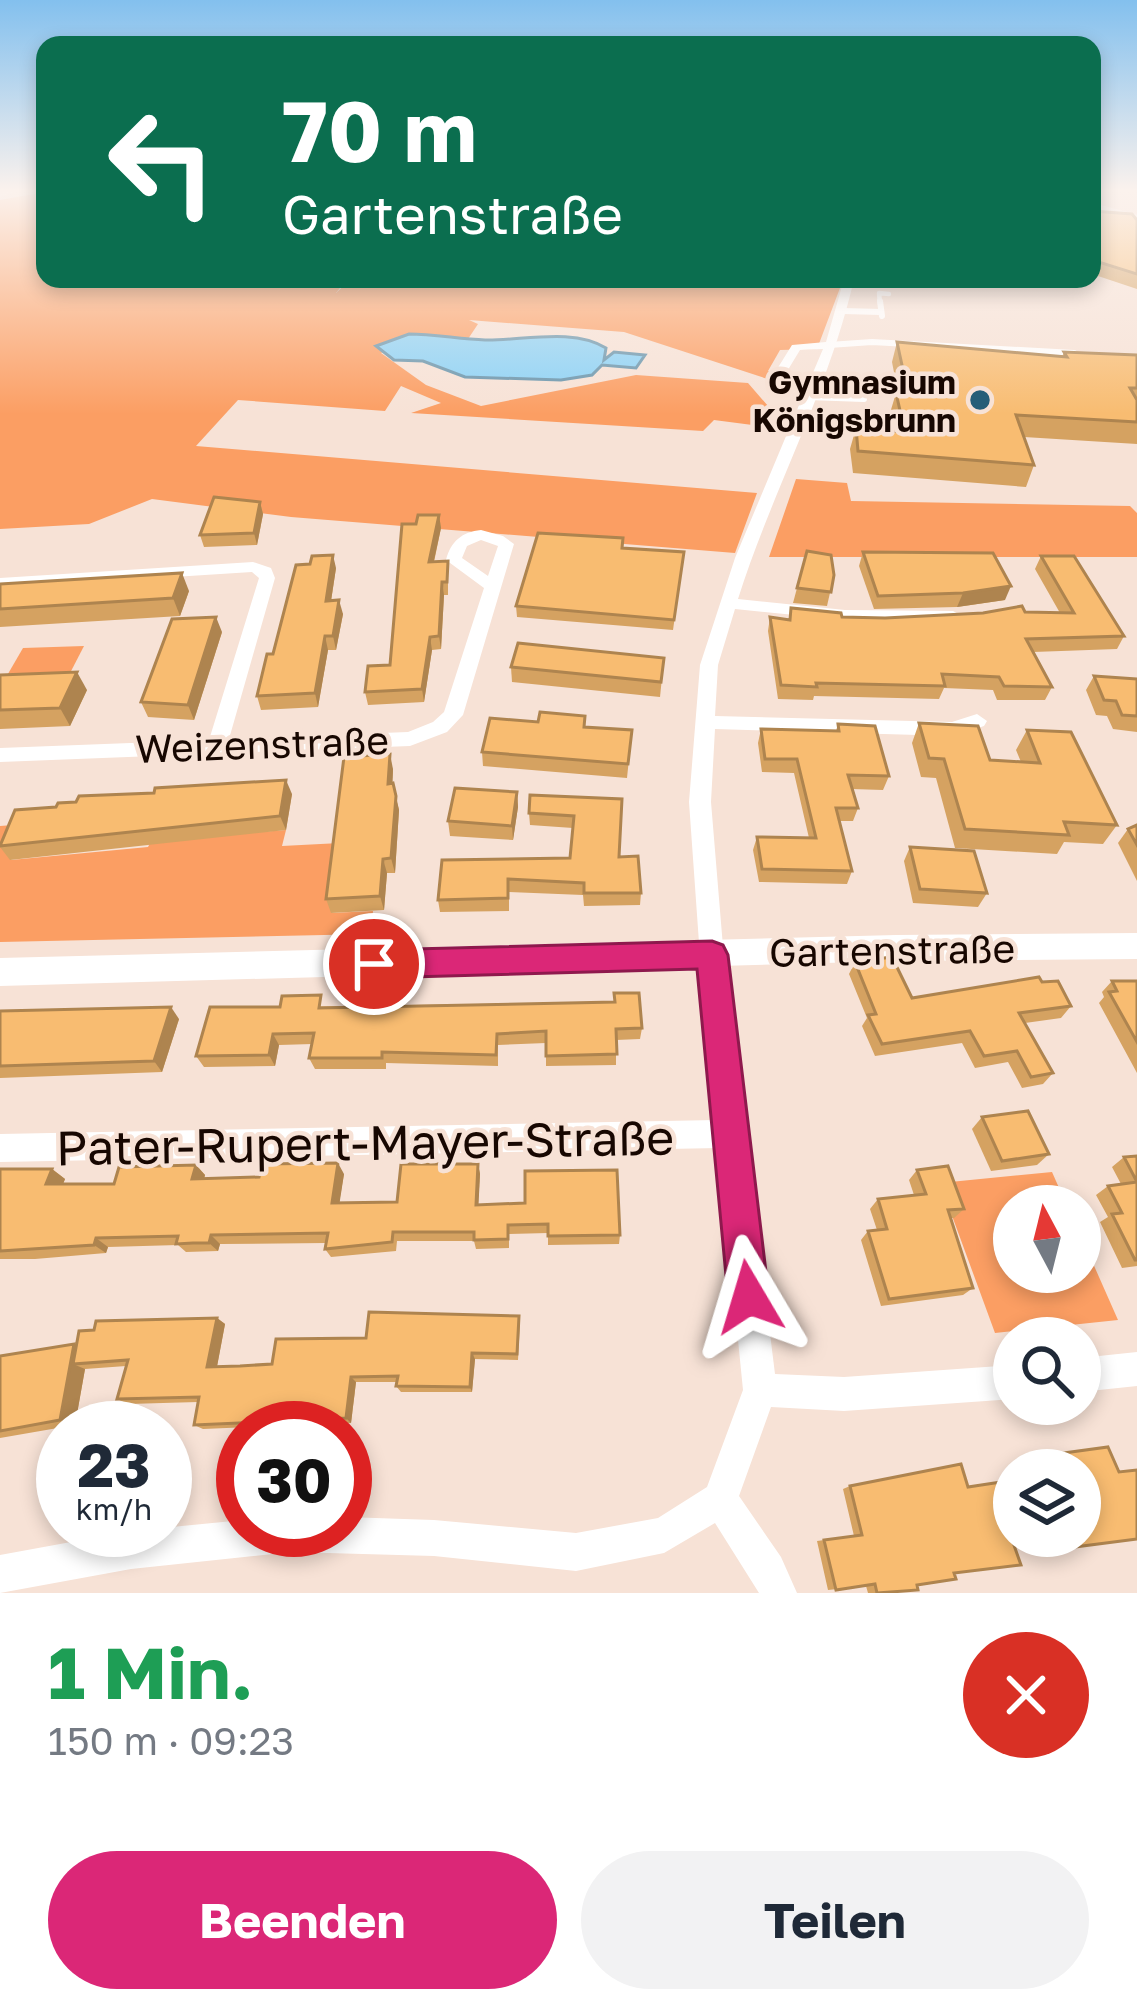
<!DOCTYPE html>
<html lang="de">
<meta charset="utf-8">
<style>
body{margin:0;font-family:"Golos Text",sans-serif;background:#f2f2f3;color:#1f2937;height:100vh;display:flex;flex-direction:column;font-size:45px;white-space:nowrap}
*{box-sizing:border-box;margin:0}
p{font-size:39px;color:#747a83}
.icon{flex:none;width:66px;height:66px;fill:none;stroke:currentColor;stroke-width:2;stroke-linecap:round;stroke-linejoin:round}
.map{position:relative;height:1593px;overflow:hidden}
.sheet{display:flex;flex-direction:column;background:#fff;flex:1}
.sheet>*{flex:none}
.banner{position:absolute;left:36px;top:36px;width:1065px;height:252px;border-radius:24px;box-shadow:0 6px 18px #0003;background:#0b6e4f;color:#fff;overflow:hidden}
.needle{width:78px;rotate:353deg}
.controls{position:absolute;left:993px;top:1185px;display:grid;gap:24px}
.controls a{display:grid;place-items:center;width:108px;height:108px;border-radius:50%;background:#fff;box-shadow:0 6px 18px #0003;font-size:60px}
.speed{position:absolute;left:36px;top:1401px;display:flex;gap:24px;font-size:60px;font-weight:700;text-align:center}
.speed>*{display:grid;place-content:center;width:156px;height:156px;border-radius:50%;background:#fff;box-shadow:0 6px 18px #0003;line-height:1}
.speed small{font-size:30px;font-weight:400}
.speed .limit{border:18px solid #d22;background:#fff;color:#111}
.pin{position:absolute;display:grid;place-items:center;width:102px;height:102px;color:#fff;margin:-51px;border:6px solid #fff;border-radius:50%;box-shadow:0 3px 12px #0007}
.me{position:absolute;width:132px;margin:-66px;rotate:353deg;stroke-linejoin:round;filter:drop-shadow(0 0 9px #0008)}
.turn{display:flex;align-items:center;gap:42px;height:252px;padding:0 48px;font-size:54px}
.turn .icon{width:156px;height:156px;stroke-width:2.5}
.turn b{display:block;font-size:84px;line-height:102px}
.round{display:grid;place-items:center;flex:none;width:126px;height:126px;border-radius:63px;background:#f2f2f3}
.headline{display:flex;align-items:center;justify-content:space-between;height:204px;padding:0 48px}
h1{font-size:72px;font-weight:700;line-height:90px;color:#1e9e55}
.cta{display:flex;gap:24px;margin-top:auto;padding:24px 48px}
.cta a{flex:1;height:138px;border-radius:72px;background:#db2777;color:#fff;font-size:48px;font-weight:700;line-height:138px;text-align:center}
.cta a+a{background:#f2f2f3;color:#1f2937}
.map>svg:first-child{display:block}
.green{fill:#fb9e63}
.water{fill:#8cd2f6;stroke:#6995ac;stroke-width:3}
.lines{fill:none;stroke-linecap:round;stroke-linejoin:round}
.service-far1{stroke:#fff;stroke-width:4.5}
.service{stroke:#fff;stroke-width:6}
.minor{fill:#fff;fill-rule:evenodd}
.tertiary{fill:#fff;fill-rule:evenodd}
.wall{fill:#d5a261}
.shaded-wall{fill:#ae844f}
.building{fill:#f8bc71;stroke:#ae844f;stroke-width:3}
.route{fill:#db2777;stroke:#8e194d;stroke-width:3}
.poi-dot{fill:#255e78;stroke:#f7e2d6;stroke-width:4.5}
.labels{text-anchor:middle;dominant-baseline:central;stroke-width:9;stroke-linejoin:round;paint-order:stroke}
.far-poi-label{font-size:33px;font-weight:bold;fill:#170701;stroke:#f7e2d6;text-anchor:end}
.street-label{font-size:39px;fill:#170701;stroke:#f7e2d6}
.near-street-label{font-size:48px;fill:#170701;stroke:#f7e2d6}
</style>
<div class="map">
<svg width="1137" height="1593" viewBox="0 0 1137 1593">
<rect width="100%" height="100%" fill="#f7e2d6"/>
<!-- green -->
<g class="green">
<polygon points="45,192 45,279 347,279 336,293 351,279 674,279 840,288 817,349 780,350 768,371 790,382 786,385 624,332 469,320 478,324 468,339 424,334 381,353 426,385 481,406 636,375 748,383 768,406 768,427 714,420 703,431 411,413 441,403 401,386 385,411 238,400 196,446 757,493 735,553 291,517 152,499 89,524 0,529 0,200"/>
<polygon points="796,479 847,483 851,501 1130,506 1137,513 1137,557 769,557"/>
<polygon points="84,646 68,677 5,679 23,648"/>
<polygon points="26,824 11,860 148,847 151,841 286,830 282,846 340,843 331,913 373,911 371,934 0,942 0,826"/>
<polygon points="1052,1172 1067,1206 1014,1206 1014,1272 1080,1272 1080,1234 1118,1320 995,1333 940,1183"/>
</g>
<!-- water -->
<path class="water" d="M409 334C434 334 459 339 485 340 521 341 573 327 606 348L604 360 614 352 645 355 636 368 602 365 592 375 561 380 465 377 423 361 394 360 376 346Z"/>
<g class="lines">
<!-- service-far1 -->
<g class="service-far1">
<polyline points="1092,205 1137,217"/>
<polyline points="880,304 879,293 889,294"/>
</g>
<!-- service -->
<g class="service">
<polyline points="880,301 882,316"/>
<polyline points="843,311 881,312"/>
<polyline points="829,345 872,342 1074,353"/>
<polyline points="808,397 864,399"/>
</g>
<!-- minor -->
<g class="minor">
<path d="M844 279H854C829 390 772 491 738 599L845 610 953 611 962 616 953 621 845 620 735 609 718 665 715 716 952 722 977 714 987 721 984 726 953 736 715 729 711 802 725 971 775 1374 844 1377 1014 1365V1399L844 1411 771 1407 739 1496 781 1557 797 1593H759L715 1523 664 1553 576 1571 434 1556 292 1552 131 1569 0 1593V1555L131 1531 243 1520V1530H345V1517L434 1520 576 1533 658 1518 707 1487 743 1390 719 1148 0 1162V1134L716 1120 701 971 689 802 700 665 735 558 802 398 774 374 792 345 826 342ZM823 349 806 389 786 373 800 350Z"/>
<path d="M481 530 503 536 514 544 463 715 447 732 410 746 0 762V748L209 740 259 578 252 572 0 588V578L253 562 271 568 275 578 229 739 408 732 433 722 444 712 484 588 446 560C451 541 462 532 481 530ZM481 540 498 546 488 576 462 558 467 546Z"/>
<polygon points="1137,1352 1137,1386 1080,1392 1080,1358"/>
</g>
<!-- tertiary -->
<g class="tertiary">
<polygon points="0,191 17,191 0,197"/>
<polygon points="1092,191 1102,191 1092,195"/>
<polygon points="1137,933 1137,959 896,961 0,986 0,958 896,935"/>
</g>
</g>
<!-- wall -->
<g class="wall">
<polygon points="1092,211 1137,220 1137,289 1092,274"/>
<polygon points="999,279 1057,279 1049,281"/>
<polygon points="897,342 1062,357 1064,352 1137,355 1137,444 1024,437 1034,465 1026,487 853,473 850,449 856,428 894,431 890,413 896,393 898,393 892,362"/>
<polygon points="260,502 263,514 257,545 204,547 200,535"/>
<polygon points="439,515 441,528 434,562 448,561 448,595 444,595 441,649 432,650 424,702 368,705 365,692 390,665 416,524"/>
<polygon points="623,548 684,552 673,630 517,617 516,606"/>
<polygon points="807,551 834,575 827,606 793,603"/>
<polygon points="863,552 1005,600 957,607 874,609 859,566"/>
<polygon points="1041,556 1124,636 1117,649 1033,652 1052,687 1045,700 997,700 993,690 944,688 939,699 814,696 813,700 778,699 768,631 770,617 789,620 1060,613 1035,569"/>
<polygon points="336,568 331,601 343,614 336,650 328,650 318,707 261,710 257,696 273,654"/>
<polygon points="0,584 189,591 180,616 0,627"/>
<polygon points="222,632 194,720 148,717 141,702"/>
<polygon points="664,658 660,697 512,682 511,667"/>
<polygon points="0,675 87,690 70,726 0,729"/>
<polygon points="1094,676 1137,679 1137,732 1113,729 1107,716 1096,715 1086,690"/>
<polygon points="585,716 585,727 632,730 627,778 483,766 482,752 538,722"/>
<polygon points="919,723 990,760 1021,762 1016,750 1027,730 1117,825 1103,844 1064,842 1057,854 955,848 936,778 921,777 912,743"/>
<polygon points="838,724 889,776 883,790 852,789 858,808 853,821 839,821 852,871 847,884 759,882 753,850 757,837 809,838 794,773 762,772 758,743 761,729 836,731"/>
<polygon points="393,769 392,783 399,810 395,873 387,873 384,910 331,913 326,899"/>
<polygon points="517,792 518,807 513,840 450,836 448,821"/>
<polygon points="292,794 286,830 10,860 0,847 0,844 56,807"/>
<polygon points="622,799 619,857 641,893 640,905 584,906 583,895 509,892 509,911 440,912 438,900 570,858 573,828 530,825 529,813"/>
<polygon points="1137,825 1137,881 1118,843 1128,829"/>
<polygon points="910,847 987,893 978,907 913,903 904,861"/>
<polygon points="855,962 912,998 1042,982 1071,1006 1061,1018 1025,1023 1053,1073 1043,1084 1022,1088 1008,1062 975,1068 962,1043 875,1056 862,1026 867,1018 849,974"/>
<polygon points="1112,981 1137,981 1137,1073 1099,1003 1104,997 1102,992"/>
<polygon points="614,993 642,1028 640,1039 616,1040 616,1065 546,1066 546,1043 498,1045 498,1066 386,1063 386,1069 315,1069 309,1058 312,1044 279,1045 275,1066 204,1067 196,1056 280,1007 614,1002"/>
<polygon points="0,1011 179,1019 162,1072 0,1078"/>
<polygon points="982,1117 1049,1154 1037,1165 991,1171 972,1129"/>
<polygon points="1137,1156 1137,1266 1122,1268 1100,1222 1108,1217 1096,1195 1108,1186 1121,1184 1112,1167 1124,1157"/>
<polygon points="478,1164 480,1174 478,1205 620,1235 619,1244 548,1245 548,1233 509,1234 509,1248 476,1249 474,1241 397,1241 396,1251 331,1257 325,1249 326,1243 220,1244 218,1251 186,1252 178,1245 108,1247 106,1253 35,1259 0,1259 0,1169 52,1169 65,1179 63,1184 114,1184 196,1165 205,1175 204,1179 344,1174 339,1203 397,1202"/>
<polygon points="917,1170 964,1209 954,1218 950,1218 973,1288 963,1295 881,1306 861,1240 868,1231 877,1230 870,1209 878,1199 914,1195 909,1180"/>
<polygon points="217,1318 225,1324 217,1366 272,1364 366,1338 520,1322 518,1360 475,1359 472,1392 401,1392 396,1386 397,1382 356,1382 351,1423 203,1429 194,1425 198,1402 128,1404 117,1399 126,1366 85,1369 75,1425 0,1438 0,1356 77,1345"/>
<polygon points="1108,1447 1119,1472 1137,1470 1137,1539 1046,1550 1041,1536 1080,1536 1080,1470 1017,1470 1014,1462 1027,1458"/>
<polygon points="850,1486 968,1487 1010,1534 954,1573 894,1593 868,1593 866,1586 828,1590 817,1541 854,1536 843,1489"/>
</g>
<!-- shaded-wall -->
<g class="shaded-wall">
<polygon points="260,502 263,514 257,545 254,533"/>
<polygon points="439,515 441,528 431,574 429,562"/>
<polygon points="333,555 336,568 329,614 326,601"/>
<polygon points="182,573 189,591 180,616 173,598"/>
<polygon points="442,582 444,595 441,649 439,636"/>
<polygon points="1011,586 1005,600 957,607 963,593"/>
<polygon points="339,600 343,614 336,650 333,636"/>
<polygon points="216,617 222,632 194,720 188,705"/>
<polygon points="325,636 328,650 318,707 315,693"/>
<polygon points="430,637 432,650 424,702 422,689"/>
<polygon points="77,672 87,690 70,726 60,708"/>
<polygon points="390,754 393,769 392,798 388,784"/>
<polygon points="286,780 292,794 286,830 280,816"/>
<polygon points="517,792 518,807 513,840 512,826"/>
<polygon points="396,796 399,810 395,873 391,858"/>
<polygon points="383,859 387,873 384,910 380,896"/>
<polygon points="171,1007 179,1019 162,1072 154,1061"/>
<polygon points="273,1034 279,1045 275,1066 269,1055"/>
<polygon points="338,1163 344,1174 338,1213 332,1203"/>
<polygon points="478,1164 480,1174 478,1215 476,1205"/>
<polygon points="196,1165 205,1175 201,1189 192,1179"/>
<polygon points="52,1169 65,1179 59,1194 46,1184"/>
<polygon points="211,1235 220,1244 218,1251 209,1243"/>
<polygon points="96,1238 108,1247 106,1253 94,1245"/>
<polygon points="217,1318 225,1324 216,1372 207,1367"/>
<polygon points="74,1344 88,1351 73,1364 85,1369 75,1425 60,1420"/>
<polygon points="472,1353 475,1359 472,1392 470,1387"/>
<polygon points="351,1377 356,1382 351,1423 346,1418"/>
</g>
<!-- building -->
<g class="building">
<polygon points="1092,211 1132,214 1137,220 1137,274 1092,260"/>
<polygon points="897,342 1067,357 1064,352 1137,355 1137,388 1130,388 1137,400 1137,422 1016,415 1034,465 858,451 856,428 905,432 896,393 908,393"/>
<polygon points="214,497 260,502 254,533 200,535"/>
<polygon points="418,515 439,515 429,562 448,561 447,582 442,582 439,636 430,637 422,689 365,692 368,666 390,665 402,524 416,524"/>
<polygon points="538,533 623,538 622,548 684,552 674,620 516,606"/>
<polygon points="807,551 831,555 834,575 831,592 797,588"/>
<polygon points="863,552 993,553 1011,586 963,593 878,596"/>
<polygon points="333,555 326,601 339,600 333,636 325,636 315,693 257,696 267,654 273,654 296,565 310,564 312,556"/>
<polygon points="1041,556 1074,556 1124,636 1026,639 1052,687 1004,686 999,677 942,674 945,686 816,683 817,687 781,685 770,617 790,620 791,608 841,613 842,617 885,618 983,613 1022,606 1025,612 1074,613"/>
<polygon points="182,573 173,598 0,609 0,584"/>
<polygon points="216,617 188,705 141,702 172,619"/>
<polygon points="518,643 664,658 661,682 511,667"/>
<polygon points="77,672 60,708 0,710 0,675"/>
<polygon points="1094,676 1137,679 1137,716 1122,715 1116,701 1104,700"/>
<polygon points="540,712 585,716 584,727 632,730 628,764 482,752 490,718 538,722"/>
<polygon points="919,723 978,726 990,760 1040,763 1027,730 1071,732 1117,825 1064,822 1069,835 965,829 944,759 929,758"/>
<polygon points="838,724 875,726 889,776 848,775 858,808 836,808 852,871 762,869 757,837 816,838 797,759 765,759 761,729 839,731"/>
<polygon points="390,754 388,784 393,783 396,796 391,858 383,859 380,896 326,899 344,757"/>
<polygon points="286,780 280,816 0,846 15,810 56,807 58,803 76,802 79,796 154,793 155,788"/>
<polygon points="455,788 517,792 512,826 448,821"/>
<polygon points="530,795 622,799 619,857 638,856 641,893 584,893 584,883 508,879 508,898 438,900 442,860 570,858 574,816 529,813"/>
<polygon points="1137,825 1137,845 1128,829"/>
<polygon points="910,847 974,851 987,893 920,889"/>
<polygon points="892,957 912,998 1039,977 1042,982 1058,981 1071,1006 1019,1013 1053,1073 1031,1077 1017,1051 984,1056 970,1031 882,1044 868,1015 876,1014 855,962"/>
<polygon points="1112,981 1137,981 1137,1042 1109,992 1117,991"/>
<polygon points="614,993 639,993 642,1028 616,1029 617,1054 546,1056 546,1031 497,1034 496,1055 382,1052 382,1058 309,1058 314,1033 273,1034 269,1055 196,1056 210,1007 280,1007 282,996 321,995 319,1008 615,1002"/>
<polygon points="171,1007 154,1061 0,1066 0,1011"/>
<polygon points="1028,1111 1049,1154 1002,1161 982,1117"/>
<polygon points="1137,1156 1137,1260 1135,1260 1112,1214 1122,1213 1108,1186 1137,1182 1124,1157"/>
<polygon points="338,1163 332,1203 397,1202 401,1164 478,1164 476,1205 525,1203 525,1171 617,1170 620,1235 548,1236 548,1224 508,1225 508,1239 474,1240 474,1232 393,1232 392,1242 325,1249 328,1233 211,1235 209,1243 193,1243 176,1244 178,1236 96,1238 94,1245 0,1251 0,1169 52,1169 46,1184 114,1184 119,1167 196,1165 192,1179 259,1177 262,1164"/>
<polygon points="948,1166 964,1209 948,1210 973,1288 889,1299 868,1231 887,1229 878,1199 926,1194 917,1170"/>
<polygon points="369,1312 519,1316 517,1354 472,1353 470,1387 396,1386 398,1376 351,1377 346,1418 194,1425 199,1397 117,1399 128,1360 73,1364 79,1331 94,1330 96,1321 217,1318 207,1367 240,1366 272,1364 276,1339 366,1338"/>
<polygon points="74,1344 60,1420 0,1431 0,1356"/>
<polygon points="1108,1447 1119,1472 1137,1470 1137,1539 1059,1549 1055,1536 1080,1536 1080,1470 1031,1470 1027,1458"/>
<polygon points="961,1464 968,1487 1014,1480 1014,1533 1010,1534 1021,1565 954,1573 956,1579 917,1585 918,1590 877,1593 875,1584 836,1590 824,1540 862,1535 850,1486"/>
</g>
<!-- sky -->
<linearGradient id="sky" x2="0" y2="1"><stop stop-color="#83c0ee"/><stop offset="0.46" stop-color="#fbf2ed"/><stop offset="1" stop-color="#fbf2ed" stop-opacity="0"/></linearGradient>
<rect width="1137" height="414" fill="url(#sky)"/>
<!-- route -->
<polygon class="route" points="712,941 723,945 728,955 769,1297 763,1311 749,1318 734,1311 728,1297 697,969 374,978 362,974 358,964 362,954 374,950"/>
<!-- markers -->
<circle class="poi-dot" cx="980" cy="400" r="12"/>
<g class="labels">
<!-- far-poi labels -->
<g class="far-poi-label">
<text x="956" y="381">Gymnasium<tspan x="956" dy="38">Königsbrunn</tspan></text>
</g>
<!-- street labels -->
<g class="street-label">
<text transform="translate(262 744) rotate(-2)">Weizenstraße</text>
<text transform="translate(892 950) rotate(-1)">Gartenstraße</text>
</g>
<!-- near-street labels -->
<g class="near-street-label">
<text transform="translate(365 1142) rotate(-1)">Pater-Rupert-Mayer-Straße</text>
</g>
</g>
</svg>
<div class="controls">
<a><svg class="needle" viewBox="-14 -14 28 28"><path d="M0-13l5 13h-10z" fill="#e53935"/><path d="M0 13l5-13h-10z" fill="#747a83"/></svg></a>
<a><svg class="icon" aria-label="search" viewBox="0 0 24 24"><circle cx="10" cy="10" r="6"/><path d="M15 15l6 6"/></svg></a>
<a><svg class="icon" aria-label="layers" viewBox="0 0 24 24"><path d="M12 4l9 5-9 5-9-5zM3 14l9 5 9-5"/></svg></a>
</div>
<div class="speed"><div>23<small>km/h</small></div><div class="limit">30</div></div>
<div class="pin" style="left:374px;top:964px;background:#d93025"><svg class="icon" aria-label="arrive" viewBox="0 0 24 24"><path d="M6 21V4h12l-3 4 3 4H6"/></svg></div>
<svg class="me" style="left:749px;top:1297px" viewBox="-20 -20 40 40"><path d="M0-17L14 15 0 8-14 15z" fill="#db2777" stroke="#fff" stroke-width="4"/></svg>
<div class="banner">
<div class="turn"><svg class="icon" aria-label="left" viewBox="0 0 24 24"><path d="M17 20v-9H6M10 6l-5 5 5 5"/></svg><div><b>70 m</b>Gartenstraße</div></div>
</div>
</div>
<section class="sheet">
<div class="headline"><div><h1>1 Min.</h1><p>150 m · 09:23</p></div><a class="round" style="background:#d93025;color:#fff"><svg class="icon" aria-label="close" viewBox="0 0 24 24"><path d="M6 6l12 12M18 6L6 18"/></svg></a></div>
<div class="cta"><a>Beenden</a><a>Teilen</a></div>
</section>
